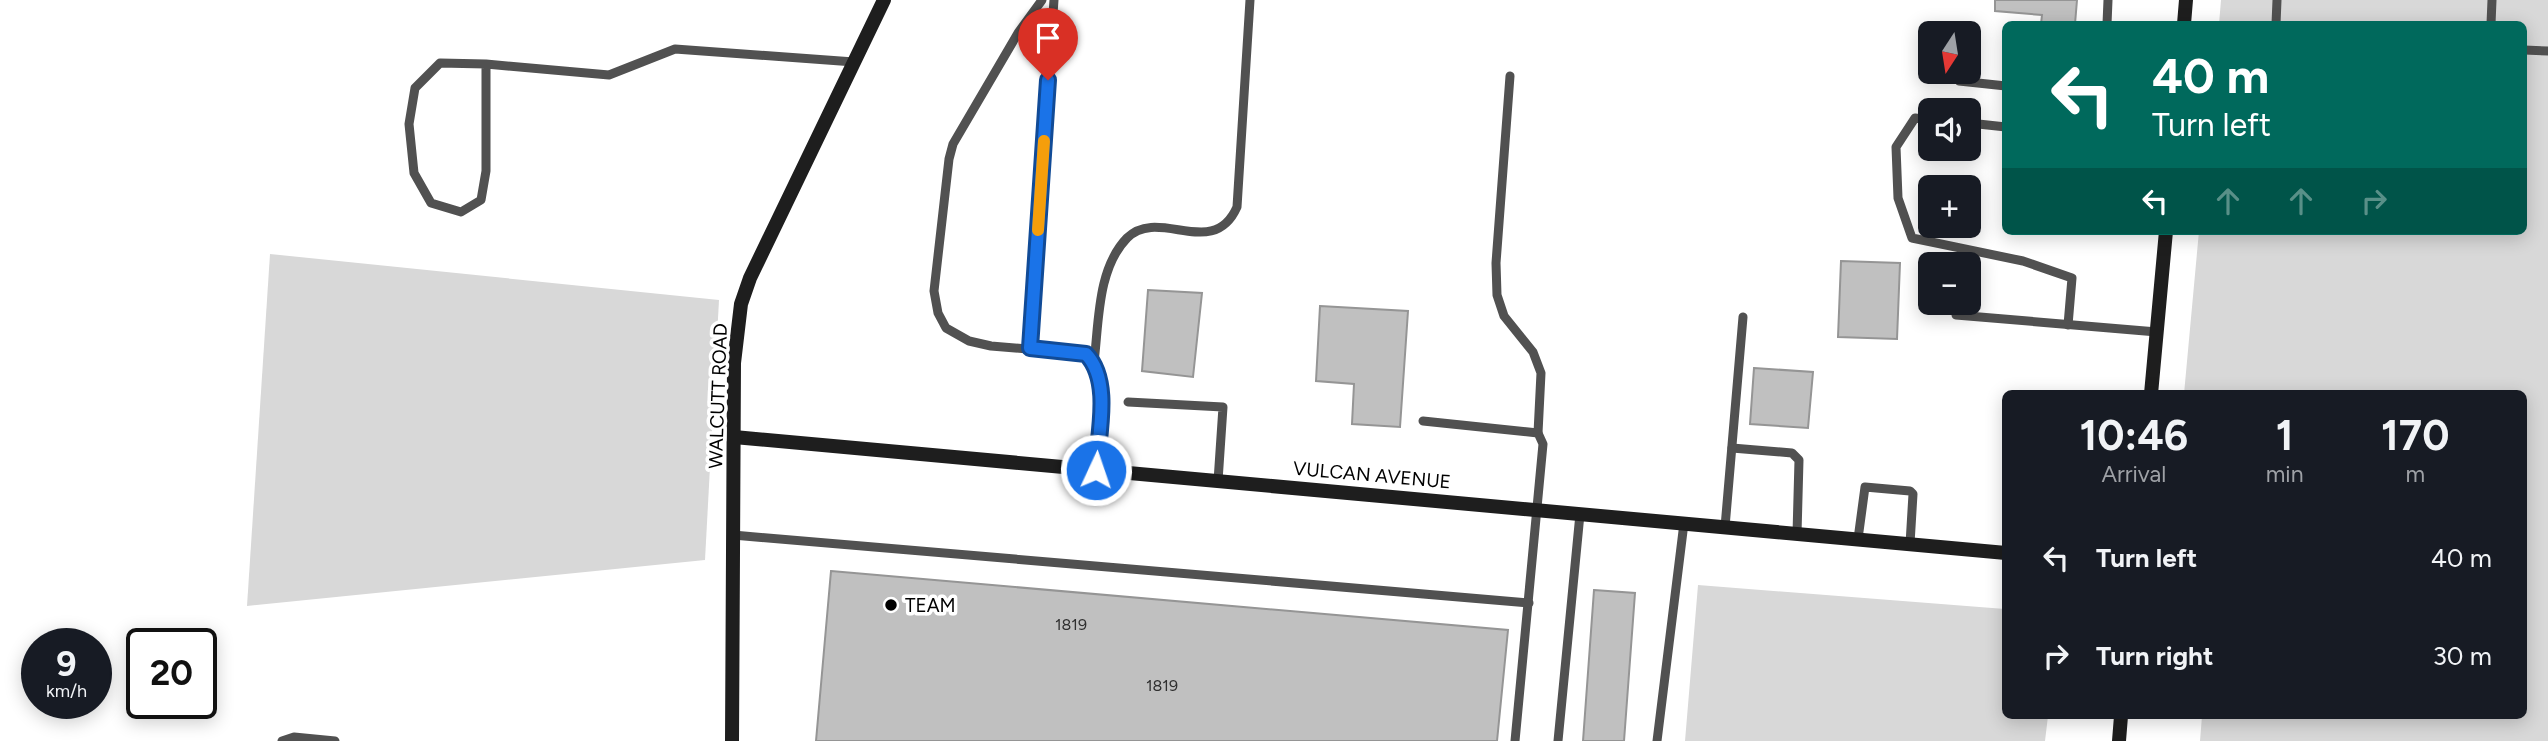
<!DOCTYPE html>
<meta charset="utf-8">
<style>
body{margin:0;font-family:Figtree,sans-serif;background:#242831;color:#f1f3f6;height:100vh;display:flex;flex-direction:column;font-size:26px;white-space:nowrap}
*{box-sizing:border-box;margin:0}
p{font-size:23px;color:#9ea1a6}
.icon{flex:none;width:38px;height:38px;fill:none;stroke:currentColor;stroke-width:2;stroke-linecap:round;stroke-linejoin:round}
.map{position:relative;flex:1;overflow:hidden}
.panel{position:absolute;left:2002px;top:390px;width:525px;height:329px;display:flex;flex-direction:column;background:#171b24;border-radius:10px;box-shadow:0 4px 18px #0003}
.panel>*{flex:none}
.hud{position:absolute;left:2002px;top:21px;width:525px;height:214px;border-radius:10px;box-shadow:0 4px 18px #0003;background:#00695c;color:#fff;overflow:hidden}
.needle{width:46px;rotate:192deg}
.tools{position:absolute;left:1918px;top:21px;display:grid;gap:14px}
.tools a{display:grid;place-items:center;width:63px;height:63px;border-radius:10px;background:#171b24;box-shadow:0 4px 18px #0003;font-size:35px}
.speed{position:absolute;left:21px;top:628px;display:flex;gap:14px;font-size:35px;font-weight:700;text-align:center}
.speed>*{display:grid;place-content:center;width:91px;height:91px;border-radius:50%;background:#171b24;box-shadow:0 4px 18px #0003;line-height:1}
.speed small{font-size:18px;font-weight:400}
.speed .limit{border:4px solid #111;border-radius:10px;background:#fff;color:#111}
.pin{position:absolute;display:grid;place-items:center;width:60px;height:60px;color:#fff;margin:-72px -30px;border-radius:50% 50% 50% 0;rotate:-45deg;box-shadow:0 0 7px #0007}
.pin .icon{rotate:45deg}
.me{position:absolute;width:77px;margin:-38px;rotate:3deg;stroke-linejoin:round;filter:drop-shadow(0 0 5px #0008)}
.turn{display:flex;align-items:center;gap:24px;height:147px;padding:0 35px;font-size:32px}
.turn .icon{width:91px;height:91px;stroke-width:2.5}
.turn b{display:block;font-size:49px;line-height:60px}
.lanes{display:flex;align-items:center;height:66px;padding:0 35px;background:#0003;justify-content:center;gap:35px;direction:ltr}
.lanes .off{opacity:.35}
.eta{display:flex;justify-content:space-evenly;align-items:center;height:119px;text-align:center}
.eta b{font-size:42px;font-weight:700;line-height:49px}
ul{padding:0;list-style:none}
li{display:flex;align-items:center;gap:21px;height:98px;padding:0 35px}
li div{flex:1}
li b{display:block;font-size:26px}
li em{font-style:normal}
.map>svg:first-child{display:block}
.green{fill:#d8d8d8}
.building{fill:#c0c0c0;stroke:#959595;stroke-width:2}
.lines{fill:none;stroke-linecap:round;stroke-linejoin:round}
.lane{stroke:#515151;stroke-width:9}
.secondary{stroke:#1e1e1e;stroke-width:14}
.route-casing{stroke:#114b97;stroke-width:18}
.route{stroke:#1a73e8;stroke-width:12}
.slow{stroke:#f59e0b;stroke-width:12}
.poi-dot{fill:#000;stroke:#fff;stroke-width:2.5}
.labels{text-anchor:middle;dominant-baseline:central;stroke-width:7;stroke-linejoin:round;paint-order:stroke}
.number-label{font-size:16px;fill:#303030}
.street-label{font-size:19px;fill:#000;stroke:#fff}
.poi-label{font-size:19px;fill:#000;stroke:#fff;text-anchor:start}
</style>
<div class="map">
<svg width="2548" height="741" viewBox="0 0 2548 741">
<rect width="100%" height="100%" fill="#fff"/>
<!-- green -->
<g class="green">
<polygon points="2221,0 2548,0 2548,741 2200,741 2202,716 2524,716 2524,394 2184,394 2199,231 2524,231 2524,24 2219,24"/>
<polygon points="270,254 719,300 705,560 247,606"/>
<polygon points="1698,585 2005,609 2006,716 2048,716 2045,741 1685,741"/>
</g>
<!-- building -->
<g class="building">
<polygon points="1995,0 2077,0 2075,24 2041,24 2042,15 1995,11"/>
<polygon points="1841,261 1900,263 1897,339 1838,337"/>
<polygon points="1148,290 1202,293 1193,377 1142,371"/>
<polygon points="1320,306 1408,311 1400,427 1352,424 1354,384 1316,381"/>
<polygon points="1754,368 1813,372 1808,428 1750,424"/>
<polygon points="831,571 1508,630 1497,741 816,741"/>
<polygon points="1594,590 1635,593 1624,741 1583,741"/>
</g>
<g class="lines">
<!-- lane -->
<g class="lane">
<path d="M1042 0 1018 33 953 144 949 159 934 291 938 313 946 328 969 341 991 346 1086 354C1112 381 1098 435 1096 470"/>
<polyline points="2107,24 2108,0"/>
<polyline points="2276,24 2277,0"/>
<polyline points="2491,24 2492,0"/>
<polyline points="2524,50 2548,51"/>
<polyline points="486,64 486,171 481,200 461,212 431,203 414,173 409,124 415,88 440,63 486,64 609,75 675,49 854,62"/>
<polyline points="1510,76 1496,263 1497,295 1504,316 1533,352 1541,373 1538,433"/>
<polyline points="1959,81 2006,86"/>
<polyline points="1930,120 1915,118 1896,147 1898,198 1912,238 2023,261 2072,278 2068,325"/>
<polyline points="1969,123 2006,127"/>
<polyline points="1956,315 2157,332"/>
<polyline points="1029,348 1054,0"/>
<path d="M1094 362C1099 323 1097 269 1127 238 1159 206 1213 261 1237 207L1250 0"/>
<polyline points="1128,402 1223,407 1218,481"/>
<polyline points="1423,421 1538,433 1543,444 1515,741"/>
<polyline points="1732,448 1792,453 1799,460 1797,534"/>
<polyline points="1725,527 1743,317"/>
<polyline points="733,535 1529,603"/>
<polyline points="1858,539 1865,487 1910,491 1913,494 1910,544"/>
<polyline points="282,741 294,737 335,741"/>
<polyline points="1558,741 1580,514"/>
<polyline points="1657,741 1684,523"/>
</g>
<!-- secondary -->
<g class="secondary">
<polyline points="2184,24 2186,0"/>
<polyline points="2151,394 2166,231"/>
<polyline points="734,437 2006,553"/>
<polyline points="732,741 734,363 741,304 750,278 884,0"/>
<polyline points="2119,741 2121,716"/>
</g>
</g>
<g class="lines">
<!-- route casing -->
<g class="route-casing">
<path id="route" d="M1048 80 1030 348 1086 354C1112 381 1098 435 1096 470"/>
</g>
<!-- route -->
<use href="#route" class="route"/>
<!-- slow -->
<polyline class="slow" points="1038,230 1044,141"/>
</g>
<!-- markers -->
<circle class="poi-dot" cx="891" cy="605" r="7"/>
<g class="labels">
<!-- number labels -->
<g class="number-label">
<text x="1071" y="624">1819</text>
<text x="1162" y="685">1819</text>
</g>
<!-- street labels -->
<g class="street-label">
<text transform="translate(718 396) rotate(-88)">WALCUTT ROAD</text>
<text transform="translate(1372 475) rotate(5)">VULCAN AVENUE</text>
</g>
<!-- poi labels -->
<g class="poi-label">
<text x="905" y="605">TEAM</text>
</g>
</g>
</svg>
<div class="tools">
<a><svg class="needle" viewBox="-14 -14 28 28"><path d="M0-13l5 13h-10z" fill="#e53935"/><path d="M0 13l5-13h-10z" fill="#9ea1a6"/></svg></a>
<a><svg class="icon" aria-label="sound" viewBox="0 0 24 24"><path d="M4 9h4l5-4v14l-5-4H4zM17 9q2 3 0 6"/></svg></a>
<a>+</a>
<a>−</a>
</div>
<div class="speed"><div>9<small>km/h</small></div><div class="limit">20</div></div>
<div class="pin" style="left:1048px;top:80px;background:#d93025"><svg class="icon" aria-label="arrive" viewBox="0 0 24 24"><path d="M6 21V4h12l-3 4 3 4H6"/></svg></div>
<svg class="me" style="left:1096px;top:470px" viewBox="-20 -20 40 40"><circle r="17" fill="#1a73e8" stroke="#fff" stroke-width="3"/><path d="M0-11L8 9 0 5-8 9z" fill="#fff"/></svg>
<div class="hud">
<div class="turn"><svg class="icon" aria-label="left" viewBox="0 0 24 24"><path d="M17 20v-9H6M10 6l-5 5 5 5"/></svg><div><b>40 m</b>Turn left</div></div>
<div class="lanes"><svg class="icon" aria-label="left" viewBox="0 0 24 24"><path d="M17 20v-9H6M10 6l-5 5 5 5"/></svg><svg class="icon off" aria-label="ahead" viewBox="0 0 24 24"><path d="M12 20V5M6 11l6-6 6 6"/></svg><svg class="icon off" aria-label="ahead" viewBox="0 0 24 24"><path d="M12 20V5M6 11l6-6 6 6"/></svg><svg class="icon off" aria-label="right" viewBox="0 0 24 24"><path d="M7 20v-9h11M14 6l5 5-5 5"/></svg></div>
</div>
<section class="panel">
<div class="eta">
<div><b>10:46</b><p>Arrival</p></div>
<div><b>1</b><p>min</p></div>
<div><b>170</b><p>m</p></div>
</div>
<ul>
<li><svg class="icon" aria-label="left" viewBox="0 0 24 24"><path d="M17 20v-9H6M10 6l-5 5 5 5"/></svg><div><b>Turn left</b></div><em>40 m</em></li>
<li><svg class="icon" aria-label="right" viewBox="0 0 24 24"><path d="M7 20v-9h11M14 6l5 5-5 5"/></svg><div><b>Turn right</b></div><em>30 m</em></li>
</ul>
</section>
</div>
